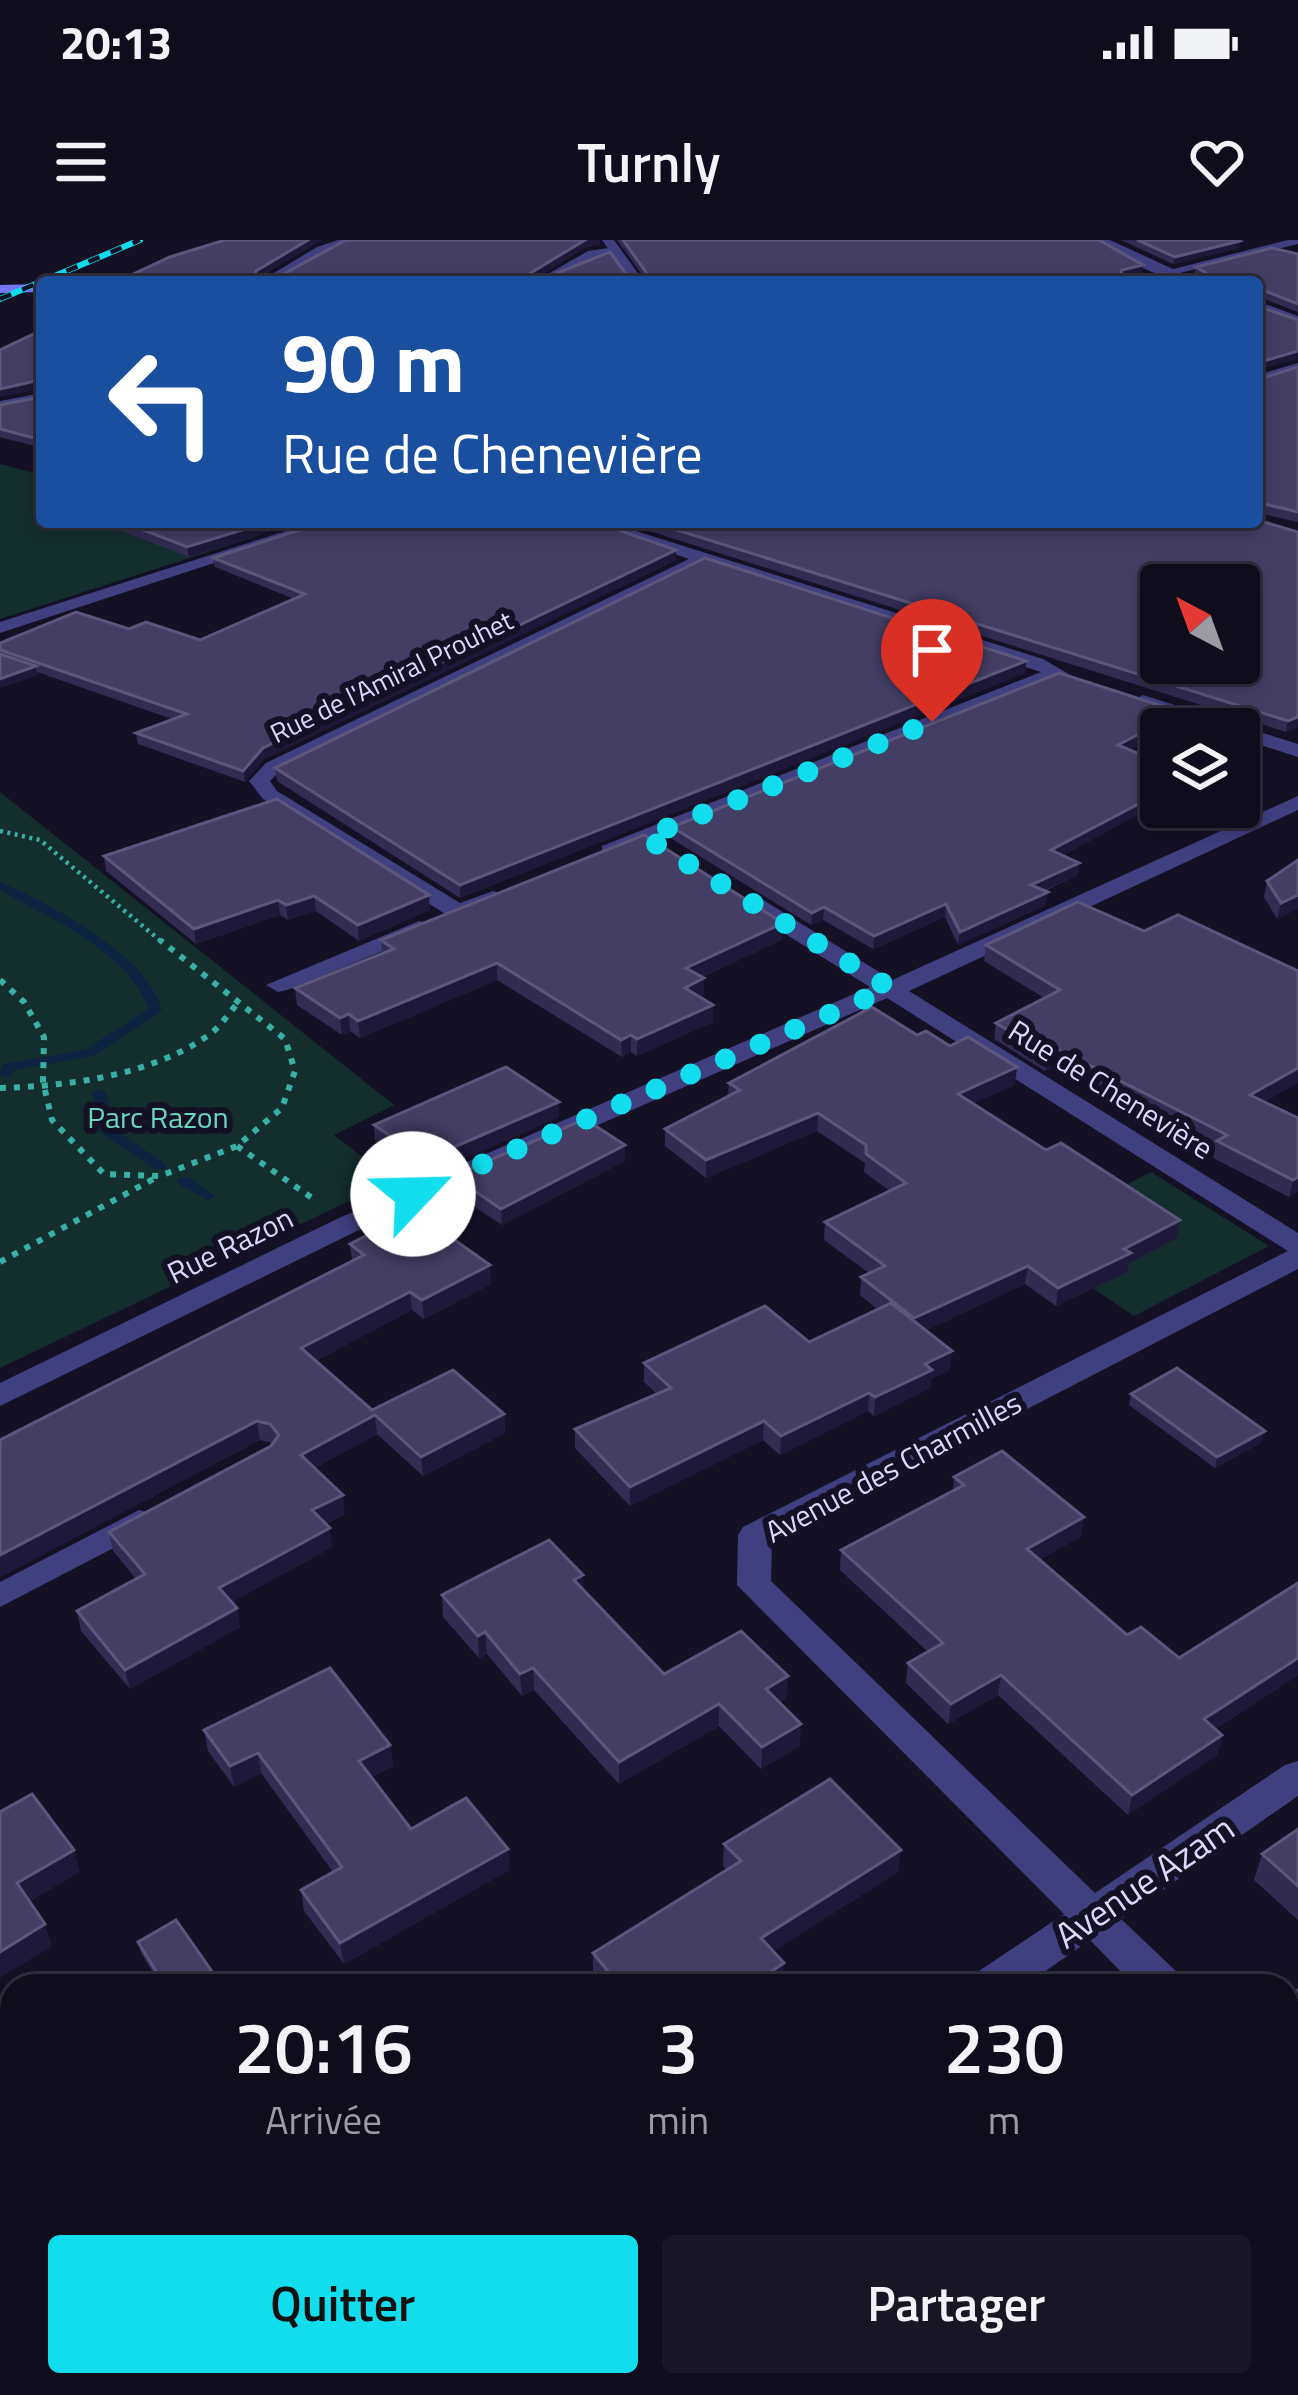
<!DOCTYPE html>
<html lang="fr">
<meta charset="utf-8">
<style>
body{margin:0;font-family:"Titillium Web",sans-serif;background:#181625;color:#f1f3f6;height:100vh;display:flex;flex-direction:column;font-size:45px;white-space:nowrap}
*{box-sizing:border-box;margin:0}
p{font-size:39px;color:#9b9ca3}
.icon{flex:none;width:66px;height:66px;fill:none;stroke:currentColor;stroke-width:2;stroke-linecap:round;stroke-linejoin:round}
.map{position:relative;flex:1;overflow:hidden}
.drawer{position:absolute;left:0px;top:1734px;width:1299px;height:423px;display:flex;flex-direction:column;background:#0f0d1c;border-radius:36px 36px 0 0;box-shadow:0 6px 18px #0003,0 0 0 3px #2f2d3b}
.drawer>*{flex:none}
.hud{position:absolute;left:36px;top:36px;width:1227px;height:252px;border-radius:12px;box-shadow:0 6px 18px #0003,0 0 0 3px #2f2d3b;background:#1a4fa0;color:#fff;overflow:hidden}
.needle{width:78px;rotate:319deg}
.buttons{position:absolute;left:1140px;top:324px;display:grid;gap:24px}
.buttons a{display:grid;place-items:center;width:120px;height:120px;border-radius:12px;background:#0f0d1c;box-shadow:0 6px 18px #0003,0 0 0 3px #2f2d3b;font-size:60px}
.pin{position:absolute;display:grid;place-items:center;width:102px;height:102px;color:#fff;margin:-123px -51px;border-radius:50% 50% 50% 0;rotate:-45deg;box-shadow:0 0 12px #0007}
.pin .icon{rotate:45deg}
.me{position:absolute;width:132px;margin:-66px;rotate:66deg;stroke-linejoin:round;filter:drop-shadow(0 0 9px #0008)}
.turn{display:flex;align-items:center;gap:42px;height:252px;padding:0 48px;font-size:54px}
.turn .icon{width:156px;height:156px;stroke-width:2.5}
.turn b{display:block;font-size:84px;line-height:102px}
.eta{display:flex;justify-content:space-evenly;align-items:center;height:204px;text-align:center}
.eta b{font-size:72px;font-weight:600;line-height:84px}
.action{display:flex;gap:24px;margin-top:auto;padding:24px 48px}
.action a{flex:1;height:138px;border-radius:12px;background:#12dded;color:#111;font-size:48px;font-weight:600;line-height:138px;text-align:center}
.action a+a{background:#181625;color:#f1f3f6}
.status{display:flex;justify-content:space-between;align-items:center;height:84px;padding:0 60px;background:#0f0d1c;direction:ltr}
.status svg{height:33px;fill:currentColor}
header{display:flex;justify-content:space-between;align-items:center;height:156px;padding:0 48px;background:#0f0d1c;font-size:54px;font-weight:600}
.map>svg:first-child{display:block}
.green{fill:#142e2d}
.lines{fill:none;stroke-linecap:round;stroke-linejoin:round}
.stream{fill:#0e2241;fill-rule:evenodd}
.path-far2{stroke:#39afa5;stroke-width:3;stroke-dasharray:3 4.5;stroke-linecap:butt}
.path-far1{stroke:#39afa5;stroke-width:4.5;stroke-dasharray:3 4.5;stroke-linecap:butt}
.path{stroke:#39afa5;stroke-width:6;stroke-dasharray:6 8;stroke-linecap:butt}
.service{fill:#403f80;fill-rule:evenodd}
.minor{fill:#403f80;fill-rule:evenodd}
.tertiary{fill:#403f80;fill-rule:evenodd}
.secondary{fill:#7676f5;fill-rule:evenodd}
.rail-casing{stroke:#12dded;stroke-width:6}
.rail{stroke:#141125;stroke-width:4.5;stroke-dasharray:12;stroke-linecap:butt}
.wall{fill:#322b52}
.shaded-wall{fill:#1e1938}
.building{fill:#443e64;stroke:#5c567c;stroke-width:3;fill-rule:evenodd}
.route{stroke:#12dded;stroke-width:21;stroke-dasharray:0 37.8}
.labels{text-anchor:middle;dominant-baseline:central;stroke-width:12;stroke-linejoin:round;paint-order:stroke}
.far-street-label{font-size:27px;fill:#dbd8fc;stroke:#141125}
.street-label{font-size:30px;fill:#dbd8fc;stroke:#141125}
.park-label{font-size:30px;fill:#69d7b9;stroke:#141125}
.near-street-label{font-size:36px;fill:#dbd8fc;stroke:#141125}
</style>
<div class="status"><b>20:13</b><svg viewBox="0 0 49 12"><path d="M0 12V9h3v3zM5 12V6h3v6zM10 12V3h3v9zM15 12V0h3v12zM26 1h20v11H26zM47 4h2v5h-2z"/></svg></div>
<header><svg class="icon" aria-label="menu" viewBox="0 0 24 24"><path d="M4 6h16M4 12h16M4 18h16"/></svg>Turnly<svg class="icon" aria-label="heart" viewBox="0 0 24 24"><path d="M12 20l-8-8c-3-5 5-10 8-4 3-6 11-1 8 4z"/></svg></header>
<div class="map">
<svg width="1298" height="2155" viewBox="0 0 1298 2155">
<rect width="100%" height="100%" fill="#141125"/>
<!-- green -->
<g class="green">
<polygon points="0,224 42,235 42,282 212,282 261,295 0,379"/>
<polygon points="0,552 394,865 334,895 393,940 0,1128"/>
<polygon points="1151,932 1269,1006 1134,1076 1020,999"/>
</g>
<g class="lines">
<!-- stream -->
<g class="stream">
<path d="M0 642C42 659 105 696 137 729 149 741 156 754 162 769L160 772 93 816 14 830 11 837H1L0 832 3 824 85 810 149 768C124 709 53 680 0 650Z"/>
<polygon points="99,849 106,853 110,868 105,883 164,923 166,926 164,929 154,929 93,887 91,884 96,868 92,853"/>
<polygon points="184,937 189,938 215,956 208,960 179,944 177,941 179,938"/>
</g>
<!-- path-far2 -->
<polyline class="path-far2" points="61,40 130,39"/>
<!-- path-far1 -->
<polyline class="path-far1" points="0,591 40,600 163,703"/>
<!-- path -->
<g class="path">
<polyline points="0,740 24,762 44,797 43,842 52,880 104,934 160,936 237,906 282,868 295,831 285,799 160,700"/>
<path d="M0 848C68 846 148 836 206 797 219 789 228 774 238 763"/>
<polyline points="237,906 315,960"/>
<polyline points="0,1022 157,937"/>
</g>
<!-- service -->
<polygon class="service" points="139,1270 150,1273 154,1281 150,1289 0,1367 0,1342"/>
<!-- minor -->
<g class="minor">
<polygon points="338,0 356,0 325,11 274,42 259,42 317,7"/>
<path d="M1096 0H1110L1201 42C1165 42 1124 22 1096 0Z"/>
<path d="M616 7 620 12C589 18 562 42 534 42L588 11Z"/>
<polygon points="1257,61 1298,76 1298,84 1257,69"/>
<polygon points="1298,123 1298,131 1257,143 1257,135"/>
<polygon points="42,153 42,161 0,169 0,161"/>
<polygon points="582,282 607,282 1043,419 1072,436 618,616 602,616 602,606 1041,432 705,324 280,531 270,541 277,551 460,663 493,651 501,653 501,663 466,677 450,677 263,559 249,541 266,523 689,319"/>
<polygon points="1143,455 1298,504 1298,517 1239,498 1239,489 1209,489 1136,465 1133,461"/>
<polygon points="1298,556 1298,570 909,751 1298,993 1298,1029 772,1301 771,1341 1095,1653 1285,1525 1298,1521 1298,1556 1121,1679 1178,1733 1184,1746 1135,1746 1090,1700 1024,1746 970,1746 976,1733 1064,1674 737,1345 738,1295 743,1287 1288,1011 887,758 359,990 0,1166 0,1143 339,978 870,747 744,668 744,658 760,658 892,740"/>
<polygon points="419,681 427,683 427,693 287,750 278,752 266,745"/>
<polygon points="1287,1847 1298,1851 1298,1897 1287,1893"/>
<polygon points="383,2145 441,2145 437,2155 379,2155"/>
</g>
<!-- tertiary -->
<g class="tertiary">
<polygon points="602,0 614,0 644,42 632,42"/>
<polygon points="1288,0 1298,0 1298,4 1143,42 1122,42"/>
<polygon points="314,282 339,282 0,393 0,382"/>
</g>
<!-- secondary -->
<polygon class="secondary" points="42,44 42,52 0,53 0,45"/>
<!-- rail casing -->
<g class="rail-casing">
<polyline id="rail" points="0,59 140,0"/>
</g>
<!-- rail -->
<use href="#rail" class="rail"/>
</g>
<!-- wall -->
<g class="wall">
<polygon points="617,0 1099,0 1142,32 1121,38 1202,38 1194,34 1196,27 1298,14 1298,72 1259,57 116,42 316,3 258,38 276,38 600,5 586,7 534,39 643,36"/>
<polygon points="1121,0 1240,1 1239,8 1173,24"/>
<polygon points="1298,127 1298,282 1257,273 1257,137 1260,139"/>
<polygon points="42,155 42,208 0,197 0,165 41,157"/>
<polygon points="108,282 299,282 189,317 109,286"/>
<polygon points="621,282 1257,282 1298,292 1298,487 1286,492"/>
<polygon points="213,318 676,320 264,519 245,542 138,504 136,493 172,479 37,432 37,435 0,448 0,403 129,389 200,400 294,359 215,327"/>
<polygon points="1026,421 1025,433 460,658 277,541 275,528"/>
<polygon points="1180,484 1170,489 1161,489 1161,494 1130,510 1063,615 1079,623 1077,635 1045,651 1046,665 958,705 945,677 873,709 823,680 811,685 672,599 672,587"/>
<polygon points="104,616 430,670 359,701 316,671 288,680 280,675 196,704 106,631"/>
<polygon points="1298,620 1277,679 1264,657 1267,641"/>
<polygon points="783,699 702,737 704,755 700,757 713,782 637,816 631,812 622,817 497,740 360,798 350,791 342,795 297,765 295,748 382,714 381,700"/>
<polygon points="986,705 1264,862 1298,879 1298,951 1289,957 1213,918 1215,908 1056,826 1045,831 994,799 996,783 1044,758 984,721"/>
<polygon points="917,795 1015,845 973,863 1046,910 1180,980 1177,998 1129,1023 1127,1032 1056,1066 1025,1044 926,1090 950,1130 931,1139 930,1148 874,1176 868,1171 780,1215 763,1200 630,1266 575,1208 575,1189 657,1154 644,1142 644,1123 809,1102 877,1069 860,1055 861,1037 869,1033 824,1000 825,982 890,951 864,932 865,923 817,891 706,938 665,906 665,889 728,856 729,843"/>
<polygon points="559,877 427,935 375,900 374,885"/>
<polygon points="625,905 625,921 502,985 454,953 453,936"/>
<polygon points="350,1004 491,1044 424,1079 412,1070 315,1121 372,1170 504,1174 505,1193 423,1236 377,1194 315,1228 345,1274 326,1284 332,1307 232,1362 237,1368 240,1387 130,1449 81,1391 77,1371 136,1339 113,1311 109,1292 271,1206 273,1203 260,1200 0,1337 352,1021"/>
<polygon points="1131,1154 1262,1202 1215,1228 1129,1165"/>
<polygon points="954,1237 1084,1277 1080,1297 1039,1320 1127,1395 1179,1418 1298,1343 1298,1435 1215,1489 1222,1495 1217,1515 1128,1575 998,1455 948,1484 906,1443 908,1423 928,1412 840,1330 841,1310 953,1251"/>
<polygon points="583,1350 664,1434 787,1458 780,1462 800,1506 761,1529 719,1486 619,1544 534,1450 522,1456 487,1414 479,1418 443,1377 442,1355"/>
<polygon points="204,1490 390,1505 393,1526 371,1537 411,1589 508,1609 509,1630 344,1724 304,1671 301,1650 333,1632 261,1533 234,1547 208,1511"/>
<polygon points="1298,1589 1298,1680 1254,1640 1262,1614"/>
<polygon points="724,1604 898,1632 773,1711 781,1746 603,1746 593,1735 593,1713 727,1630 723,1626"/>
<polygon points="138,1702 211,1730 213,1741 205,1746 161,1746 141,1713"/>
<polygon points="1298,1750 1298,1820 1287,1810 1287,1758"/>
<polygon points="1287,1931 1298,1942 1298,2106 1287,2095"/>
<polygon points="638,2145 924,2145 912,2155 625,2155"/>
</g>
<!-- shaded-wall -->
<g class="shaded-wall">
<polygon points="308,0 324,0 316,3 257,38 255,37 256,31"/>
<polygon points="585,0 600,0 600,5 586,7 530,41 529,34"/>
<polygon points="1240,1 1239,8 1173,24 1175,17"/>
<polygon points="1143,25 1142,32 1121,38 1122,30"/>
<polygon points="1298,111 1297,119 1257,130 1257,122"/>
<polygon points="40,140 41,149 0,157 0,149"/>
<polygon points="268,282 299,282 189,317 187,307"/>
<polygon points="676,310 676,320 264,519 245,542 243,531 263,508"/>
<polygon points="1026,421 1025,433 460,658 460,645"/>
<polygon points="36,426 37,435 0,448 0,439"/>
<polygon points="1181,472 1180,484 1170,489 1161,489 1161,494 1116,517 1118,505"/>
<polygon points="1298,477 1298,487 1286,492 1288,481"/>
<polygon points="1161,552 1161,563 1049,623 1051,610"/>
<polygon points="1079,623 1077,635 1030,657 1031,645"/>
<polygon points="1048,652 1046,665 958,705 960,692"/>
<polygon points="429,655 430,670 359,701 358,685"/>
<polygon points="1298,655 1298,669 1277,679 1281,663"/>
<polygon points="314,656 316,671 288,680 286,665"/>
<polygon points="278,660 280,675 196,704 194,689"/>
<polygon points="946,664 945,677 873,709 874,696"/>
<polygon points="824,667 823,680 811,685 812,673"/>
<polygon points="783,683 783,699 686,744 686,728"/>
<polygon points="497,723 497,740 360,798 358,781"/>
<polygon points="704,738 704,755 685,764 685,748"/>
<polygon points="713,765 713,782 637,816 637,799"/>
<polygon points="349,774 350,791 342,795 340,778"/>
<polygon points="631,795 631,812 622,817 621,800"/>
<polygon points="1059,810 1056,826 1045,831 1048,814"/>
<polygon points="1017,827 1015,845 956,871 958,854"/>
<polygon points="1298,828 1298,843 1247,872 1250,855"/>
<polygon points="559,862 559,877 427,935 426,919"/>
<polygon points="818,873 817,891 706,938 706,920"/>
<polygon points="625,905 625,921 502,985 501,969"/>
<polygon points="1298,937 1298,951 1289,957 1293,940"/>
<polygon points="1180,980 1177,998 1129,1023 1127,1032 1056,1066 1058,1048 1124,1009"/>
<polygon points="490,1025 491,1044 424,1079 422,1060"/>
<polygon points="1028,1026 1025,1044 913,1097 914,1078"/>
<polygon points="410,1052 412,1070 303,1127 301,1108"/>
<polygon points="952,1111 950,1130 931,1139 930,1148 874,1176 875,1157 925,1124"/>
<polygon points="869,1153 868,1171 780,1215 781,1196"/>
<polygon points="504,1174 505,1193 423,1236 421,1217"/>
<polygon points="375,1175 377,1194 304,1234 301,1215"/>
<polygon points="257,1181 260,1200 0,1337 0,1315"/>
<polygon points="764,1181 763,1200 630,1266 630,1247"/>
<polygon points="1265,1191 1262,1202 1215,1228 1217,1217"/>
<polygon points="343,1255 345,1274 315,1290 312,1270"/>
<polygon points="1084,1277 1080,1297 1023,1329 1027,1309"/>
<polygon points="330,1288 332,1307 222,1368 219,1348"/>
<polygon points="583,1335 584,1357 574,1340"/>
<polygon points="237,1368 240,1387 130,1449 125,1430"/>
<polygon points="485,1392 487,1414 479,1418 478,1396"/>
<polygon points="1298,1418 1298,1435 1199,1499 1204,1479"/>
<polygon points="533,1428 534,1450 522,1456 520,1434"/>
<polygon points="1001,1435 998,1455 948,1484 951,1464"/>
<polygon points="788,1436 787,1458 765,1471 766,1449"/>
<polygon points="719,1464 719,1486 619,1544 619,1522"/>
<polygon points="801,1484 800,1506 761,1529 762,1507"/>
<polygon points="1222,1495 1217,1515 1128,1575 1132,1555"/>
<polygon points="390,1505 393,1526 361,1542 359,1521"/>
<polygon points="258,1513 261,1533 234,1547 230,1526"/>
<polygon points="508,1609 509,1630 344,1724 340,1703"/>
<polygon points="74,1610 80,1632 24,1665 17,1643"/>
<polygon points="901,1610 898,1632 760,1720 761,1698"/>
<polygon points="45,1684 52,1706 0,1738 0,1712"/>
<polygon points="784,1723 781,1746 749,1746"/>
<polygon points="211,1730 213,1741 205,1746 182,1746"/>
<polygon points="129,2145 143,2145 139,2155 125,2155"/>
<polygon points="281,2145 283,2155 265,2155"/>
<polygon points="817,2145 820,2145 819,2155 805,2155"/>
<polygon points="902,2145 924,2145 912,2155 889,2155"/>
</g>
<!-- building -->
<g class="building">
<polygon points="225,0 308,0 256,31 255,37 276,38 346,0 585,0 529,34 534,39 545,38 610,12 628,37 648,35 623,0 1099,0 1143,25 1122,30 1120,38 1167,34 1202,39 1206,33 1196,27 1272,8 1298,14 1298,64 1260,49 1257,51 1257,42 116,42 170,17"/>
<polygon points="1137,0 1238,0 1240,1 1175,17"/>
<polygon points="1257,66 1298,80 1298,111 1257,123"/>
<polygon points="42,90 42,142 40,140 0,149 0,110"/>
<polygon points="1298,127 1298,272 1260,263 1257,265 1257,137 1260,139"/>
<polygon points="42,155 42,200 0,189 0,165 41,157"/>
<path d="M1257 280 1298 292V477L1288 481 651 282H1257ZM1161 345H1239V423H1161Z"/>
<polygon points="123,282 268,282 187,307"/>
<polygon points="324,282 595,282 676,310 263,508 243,531 136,493 187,474 0,410 0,403 76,372 129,389 146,382 200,400 305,354 213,318"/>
<polygon points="705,318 1026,421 460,645 275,528"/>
<polygon points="0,414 36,426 0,439"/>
<polygon points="1059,433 1181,472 1118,505 1161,523 1161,552 1051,610 1079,623 1031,645 1048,652 960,692 946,664 874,696 824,667 812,673 672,587"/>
<polygon points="277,559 429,655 358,685 314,656 286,665 278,660 194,689 104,616"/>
<polygon points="644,595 783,683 686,728 704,738 685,748 713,765 637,799 631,795 621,800 497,723 358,781 349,774 340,778 295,748 394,709 381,700"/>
<polygon points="1298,620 1298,655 1281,663 1267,641"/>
<polygon points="1078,662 1144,691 1178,675 1298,731 1298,828 1250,855 1298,878 1298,937 1293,940 1217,901 1227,895 1059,810 1048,814 996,783 1060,750 986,705"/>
<polygon points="872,767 917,795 926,791 950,806 968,797 1017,827 958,854 1046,910 1061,903 1180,980 1124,1009 1131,1013 1058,1048 1028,1026 914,1078 861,1037 885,1026 825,982 906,943 866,914 866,905 818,873 706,920 665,889 740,850 729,843"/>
<polygon points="506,827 559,862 426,919 374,885"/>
<polygon points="585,879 625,905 501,969 453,936"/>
<polygon points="414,971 490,1025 422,1060 410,1052 301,1108 372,1170 453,1130 504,1174 421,1217 375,1175 301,1215 343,1255 312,1270 330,1288 219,1348 237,1368 125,1430 77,1371 145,1334 109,1292 271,1206 279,1195 270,1184 257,1181 0,1315 0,1200 364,1015 350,1004"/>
<polygon points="891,1063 952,1111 925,1124 932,1130 875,1157 869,1153 781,1196 764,1181 630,1247 575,1189 671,1148 644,1123 765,1066 809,1102"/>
<polygon points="1177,1128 1265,1191 1217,1217 1131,1154"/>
<polygon points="1002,1211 1084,1277 1027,1309 1127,1395 1141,1387 1179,1418 1298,1343 1298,1418 1204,1479 1222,1495 1132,1555 1001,1435 951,1464 908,1423 943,1403 841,1310 964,1245 954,1237"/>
<polygon points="549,1300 583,1335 574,1340 664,1434 741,1391 788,1436 766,1449 801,1484 762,1507 719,1464 619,1522 533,1428 520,1434 485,1392 478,1396 442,1355"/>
<polygon points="330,1428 390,1505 359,1521 411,1589 466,1558 508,1609 340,1703 301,1650 342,1627 258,1513 230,1526 204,1490"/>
<polygon points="830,1539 901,1610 761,1698 784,1723 749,1746 620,1746 593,1713 741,1621 724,1604"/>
<polygon points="32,1554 74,1610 17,1643 45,1684 0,1712 0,1572"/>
<polygon points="1298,1589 1298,1646 1262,1614"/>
<polygon points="176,1680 211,1730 182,1746 165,1746 138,1702"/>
<polygon points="1298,1750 1298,1805 1287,1795 1287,1758"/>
<polygon points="1287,1931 1298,1942 1298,1957 1292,1961 1298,1967 1298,2078 1287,2067"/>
<polygon points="12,2114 12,2145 129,2145 125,2155 0,2155 0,2139"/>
<polygon points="222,2145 281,2145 265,2155 227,2155"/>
<polygon points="638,2145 817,2145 805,2155 625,2155"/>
<polygon points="821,2145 902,2145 889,2155 829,2155"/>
</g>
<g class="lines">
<!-- route -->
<polyline class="route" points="413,954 890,748 645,597 932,482"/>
</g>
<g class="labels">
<!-- far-street labels -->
<g class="far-street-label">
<text transform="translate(391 436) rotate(-26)">Rue de l'Amiral Prouhet</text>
</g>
<!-- street labels -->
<g class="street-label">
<text transform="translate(1111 849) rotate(32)">Rue de Chenevière</text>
<text transform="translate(230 1005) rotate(-26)">Rue Razon</text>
<text transform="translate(893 1227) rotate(-28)">Avenue des Charmilles</text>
</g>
<!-- park labels -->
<g class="park-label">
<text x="158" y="877">Parc Razon</text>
</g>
<!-- near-street labels -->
<g class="near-street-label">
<text transform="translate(1144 1641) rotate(-34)">Avenue Azam</text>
</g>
</g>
</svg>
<div class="buttons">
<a><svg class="needle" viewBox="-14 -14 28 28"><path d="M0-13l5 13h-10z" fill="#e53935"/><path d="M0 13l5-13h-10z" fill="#9b9ca3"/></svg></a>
<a><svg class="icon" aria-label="layers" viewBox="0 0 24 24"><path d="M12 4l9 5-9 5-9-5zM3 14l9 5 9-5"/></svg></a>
</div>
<div class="pin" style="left:932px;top:482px;background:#d93025"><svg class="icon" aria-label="arrive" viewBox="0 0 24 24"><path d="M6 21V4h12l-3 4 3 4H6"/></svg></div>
<svg class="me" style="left:413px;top:954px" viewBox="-20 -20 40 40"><circle r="19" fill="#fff"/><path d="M0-13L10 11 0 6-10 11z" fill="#12dded"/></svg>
<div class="hud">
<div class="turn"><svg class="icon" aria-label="left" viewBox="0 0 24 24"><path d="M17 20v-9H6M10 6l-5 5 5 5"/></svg><div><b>90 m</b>Rue de Chenevière</div></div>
</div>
<section class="drawer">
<div class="eta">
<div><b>20:16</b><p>Arrivée</p></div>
<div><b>3</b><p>min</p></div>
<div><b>230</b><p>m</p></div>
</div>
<div class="action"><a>Quitter</a><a>Partager</a></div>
</section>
</div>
